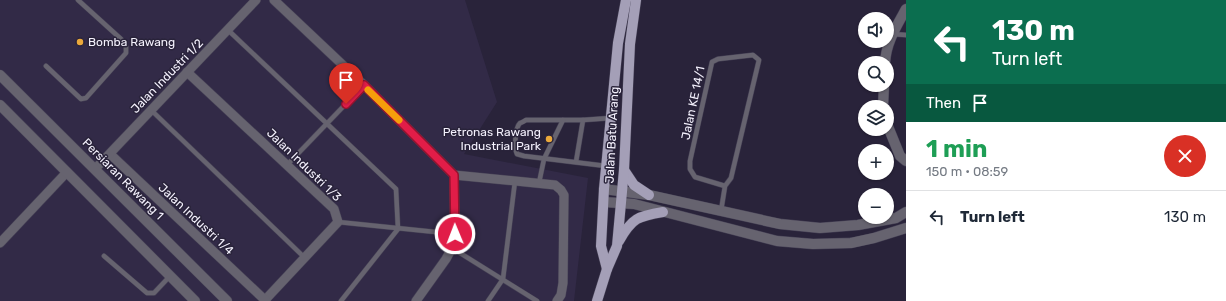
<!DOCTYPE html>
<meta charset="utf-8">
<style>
body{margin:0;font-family:Rubik,sans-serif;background:#f2f2f3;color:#1f2937;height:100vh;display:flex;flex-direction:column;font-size:15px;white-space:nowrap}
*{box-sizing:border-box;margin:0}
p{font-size:13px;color:#747a83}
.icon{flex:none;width:22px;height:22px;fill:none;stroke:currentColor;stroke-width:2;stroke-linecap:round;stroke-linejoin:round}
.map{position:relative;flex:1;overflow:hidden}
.drawer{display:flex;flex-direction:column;background:#fff;width:320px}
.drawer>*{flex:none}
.hud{background:#0b6e4f;color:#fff;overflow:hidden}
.controls{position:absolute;left:858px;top:12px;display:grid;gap:8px}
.controls a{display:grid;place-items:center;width:36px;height:36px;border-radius:50%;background:#fff;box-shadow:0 1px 3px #0004;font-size:20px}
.pin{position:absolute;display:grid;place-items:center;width:34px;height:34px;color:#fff;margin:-41px -17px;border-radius:50% 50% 50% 0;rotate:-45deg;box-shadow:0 0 4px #0007}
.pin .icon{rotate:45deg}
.me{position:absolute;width:44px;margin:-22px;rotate:359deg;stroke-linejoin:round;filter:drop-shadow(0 0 3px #0008)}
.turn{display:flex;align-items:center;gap:14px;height:84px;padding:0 20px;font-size:18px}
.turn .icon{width:52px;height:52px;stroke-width:2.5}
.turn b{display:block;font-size:28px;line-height:34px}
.then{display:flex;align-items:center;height:38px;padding:0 20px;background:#0003;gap:8px;font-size:15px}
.round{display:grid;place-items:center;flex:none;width:42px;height:42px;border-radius:21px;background:#f2f2f3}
.head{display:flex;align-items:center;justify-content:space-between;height:68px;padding:0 20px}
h1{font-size:24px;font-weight:700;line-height:30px;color:#1e9e55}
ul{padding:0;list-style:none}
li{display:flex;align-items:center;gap:12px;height:52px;padding:0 20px;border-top:1px solid #e0e1e3}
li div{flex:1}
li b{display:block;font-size:15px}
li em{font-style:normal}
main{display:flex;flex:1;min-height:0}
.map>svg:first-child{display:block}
.built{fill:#322a47}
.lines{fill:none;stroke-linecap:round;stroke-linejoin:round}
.service-casing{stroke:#454055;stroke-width:5.5}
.minor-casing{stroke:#454055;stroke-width:10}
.tertiary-casing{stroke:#454055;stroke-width:11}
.primary-casing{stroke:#454055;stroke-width:11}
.service{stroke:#66636f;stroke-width:4.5}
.minor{stroke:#66636f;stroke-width:9}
.tertiary{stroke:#66636f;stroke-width:10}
.primary{stroke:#a49fb7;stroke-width:10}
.route-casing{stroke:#92132f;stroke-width:10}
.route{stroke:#e11d48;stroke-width:7}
.slow{stroke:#f59e0b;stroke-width:7}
.poi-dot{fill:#eca93b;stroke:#29233a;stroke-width:1.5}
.labels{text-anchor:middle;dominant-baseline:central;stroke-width:3;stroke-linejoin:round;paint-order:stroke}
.poi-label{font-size:12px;fill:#f4f1fd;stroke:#29233a;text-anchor:start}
.street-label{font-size:12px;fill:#f4f1fd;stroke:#29233a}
</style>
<main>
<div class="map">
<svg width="906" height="301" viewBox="0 0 906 301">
<rect width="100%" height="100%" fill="#29233a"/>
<!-- built -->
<polygon class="built" points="0,0 465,0 497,102 464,154 588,178 574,301 0,301"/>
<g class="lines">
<!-- service casing -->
<g class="service-casing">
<g id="service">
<polyline points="228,30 396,189 398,229 341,301"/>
<polyline points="892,34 906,35"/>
<polyline points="46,66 81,99 86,98 126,53 126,47 121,39 78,0"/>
<polyline points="151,110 304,257"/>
<polyline points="576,162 583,120"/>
<polyline points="287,165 364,85"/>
<path d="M606 166 524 156 517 154C514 148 515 128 520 123 521 123 526 120 526 120H583L611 118"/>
<polyline points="539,183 544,159 563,120"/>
<polyline points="721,211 725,186 731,178 759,60 753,55 718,59 712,62 690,161 690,169 695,177 725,186"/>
<polyline points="338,222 455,234"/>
<polyline points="452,248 537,301"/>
<polyline points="104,256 147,293 154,293 170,276"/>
<polyline points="488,301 503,279 515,181"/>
</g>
</g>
<!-- minor casing -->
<g class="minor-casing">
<g id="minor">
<polyline points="274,0 364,85 454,175 455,234 452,248 446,259 416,301"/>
<polyline points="187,72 334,209 338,222 265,300"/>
<polyline points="110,154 266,301"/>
<polyline points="95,169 256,0"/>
<polyline points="454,175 555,185 561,190 564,195 563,283 561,295 557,301"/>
<polyline points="0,243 67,172"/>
</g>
</g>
<!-- tertiary casing -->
<g class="tertiary-casing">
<g id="tertiary">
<path d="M885 63C886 43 896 27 906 9"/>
<polyline points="0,75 227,301"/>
<polyline points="0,105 195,301"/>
<polyline points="883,107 884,85"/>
<polyline points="887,124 900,156 906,161"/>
<polyline points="604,189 649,195 780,224 820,228 858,225 896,218 906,212"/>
<polyline points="604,202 634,204 777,241 813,244 851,243 874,238 906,228"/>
</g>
</g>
<!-- primary casing -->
<g class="primary-casing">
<g id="primary">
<polyline points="624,170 634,185 649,195"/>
<path d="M619 241C632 218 638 216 663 212"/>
<polyline points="607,269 601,246 604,189 618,43 626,0"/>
<polyline points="597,301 607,269 617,246 624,170 630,44 636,0"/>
</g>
</g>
<!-- service -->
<use href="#service" class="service"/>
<!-- minor -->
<use href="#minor" class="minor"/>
<!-- tertiary -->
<use href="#tertiary" class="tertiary"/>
<!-- primary -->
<use href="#primary" class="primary"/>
</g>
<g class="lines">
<!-- route casing -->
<g class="route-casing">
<polyline id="route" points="346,104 364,85 454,175 455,234"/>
</g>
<!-- route -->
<use href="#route" class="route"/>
<!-- slow -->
<polyline class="slow" points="368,90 399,120"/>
</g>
<!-- markers -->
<g class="poi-dot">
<circle cx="80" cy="42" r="4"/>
<circle cx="549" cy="139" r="4"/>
</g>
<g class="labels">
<!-- poi labels -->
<g class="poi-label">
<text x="88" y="42">Bomba Rawang</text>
<text x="541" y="132" text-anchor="end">Petronas Rawang<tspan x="541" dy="14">Industrial Park</tspan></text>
</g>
<!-- street labels -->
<g class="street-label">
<text transform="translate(167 76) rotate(-46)">Jalan Industri 1/2</text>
<text transform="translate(693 103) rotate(-78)">Jalan KE 14/1</text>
<text transform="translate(612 135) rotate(-87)">Jalan Batu Arang</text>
<text transform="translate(304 165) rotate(44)">Jalan Industri 1/3</text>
<text transform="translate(123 179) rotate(45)">Persiaran Rawang 1</text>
<text transform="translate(196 219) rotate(43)">Jalan Industri 1/4</text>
</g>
</g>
</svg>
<div class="controls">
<a><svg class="icon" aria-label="sound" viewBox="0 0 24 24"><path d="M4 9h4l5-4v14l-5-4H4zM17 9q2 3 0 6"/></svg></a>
<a><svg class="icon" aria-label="search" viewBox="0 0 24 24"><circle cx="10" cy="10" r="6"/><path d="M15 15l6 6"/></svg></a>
<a><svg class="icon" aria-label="layers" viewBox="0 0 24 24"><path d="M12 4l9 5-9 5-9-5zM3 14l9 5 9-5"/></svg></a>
<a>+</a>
<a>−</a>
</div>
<div class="pin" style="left:346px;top:104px;background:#d93025"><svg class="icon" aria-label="arrive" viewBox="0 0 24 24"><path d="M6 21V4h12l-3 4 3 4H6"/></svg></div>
<svg class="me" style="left:455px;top:234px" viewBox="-20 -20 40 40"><circle r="17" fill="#e11d48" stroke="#fff" stroke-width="3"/><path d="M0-11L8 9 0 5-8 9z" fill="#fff"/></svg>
</div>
<section class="drawer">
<div class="hud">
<div class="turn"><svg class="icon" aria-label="left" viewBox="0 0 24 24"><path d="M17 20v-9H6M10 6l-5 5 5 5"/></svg><div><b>130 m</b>Turn left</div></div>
<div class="then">Then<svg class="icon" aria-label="arrive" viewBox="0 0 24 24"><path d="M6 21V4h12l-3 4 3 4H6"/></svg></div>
</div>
<div class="head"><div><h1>1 min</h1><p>150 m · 08:59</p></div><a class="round" style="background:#d93025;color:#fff"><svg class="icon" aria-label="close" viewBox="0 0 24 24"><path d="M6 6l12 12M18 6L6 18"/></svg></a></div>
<ul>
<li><svg class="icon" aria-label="left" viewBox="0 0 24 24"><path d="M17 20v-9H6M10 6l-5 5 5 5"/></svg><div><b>Turn left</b></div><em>130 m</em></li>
</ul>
</section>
</main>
